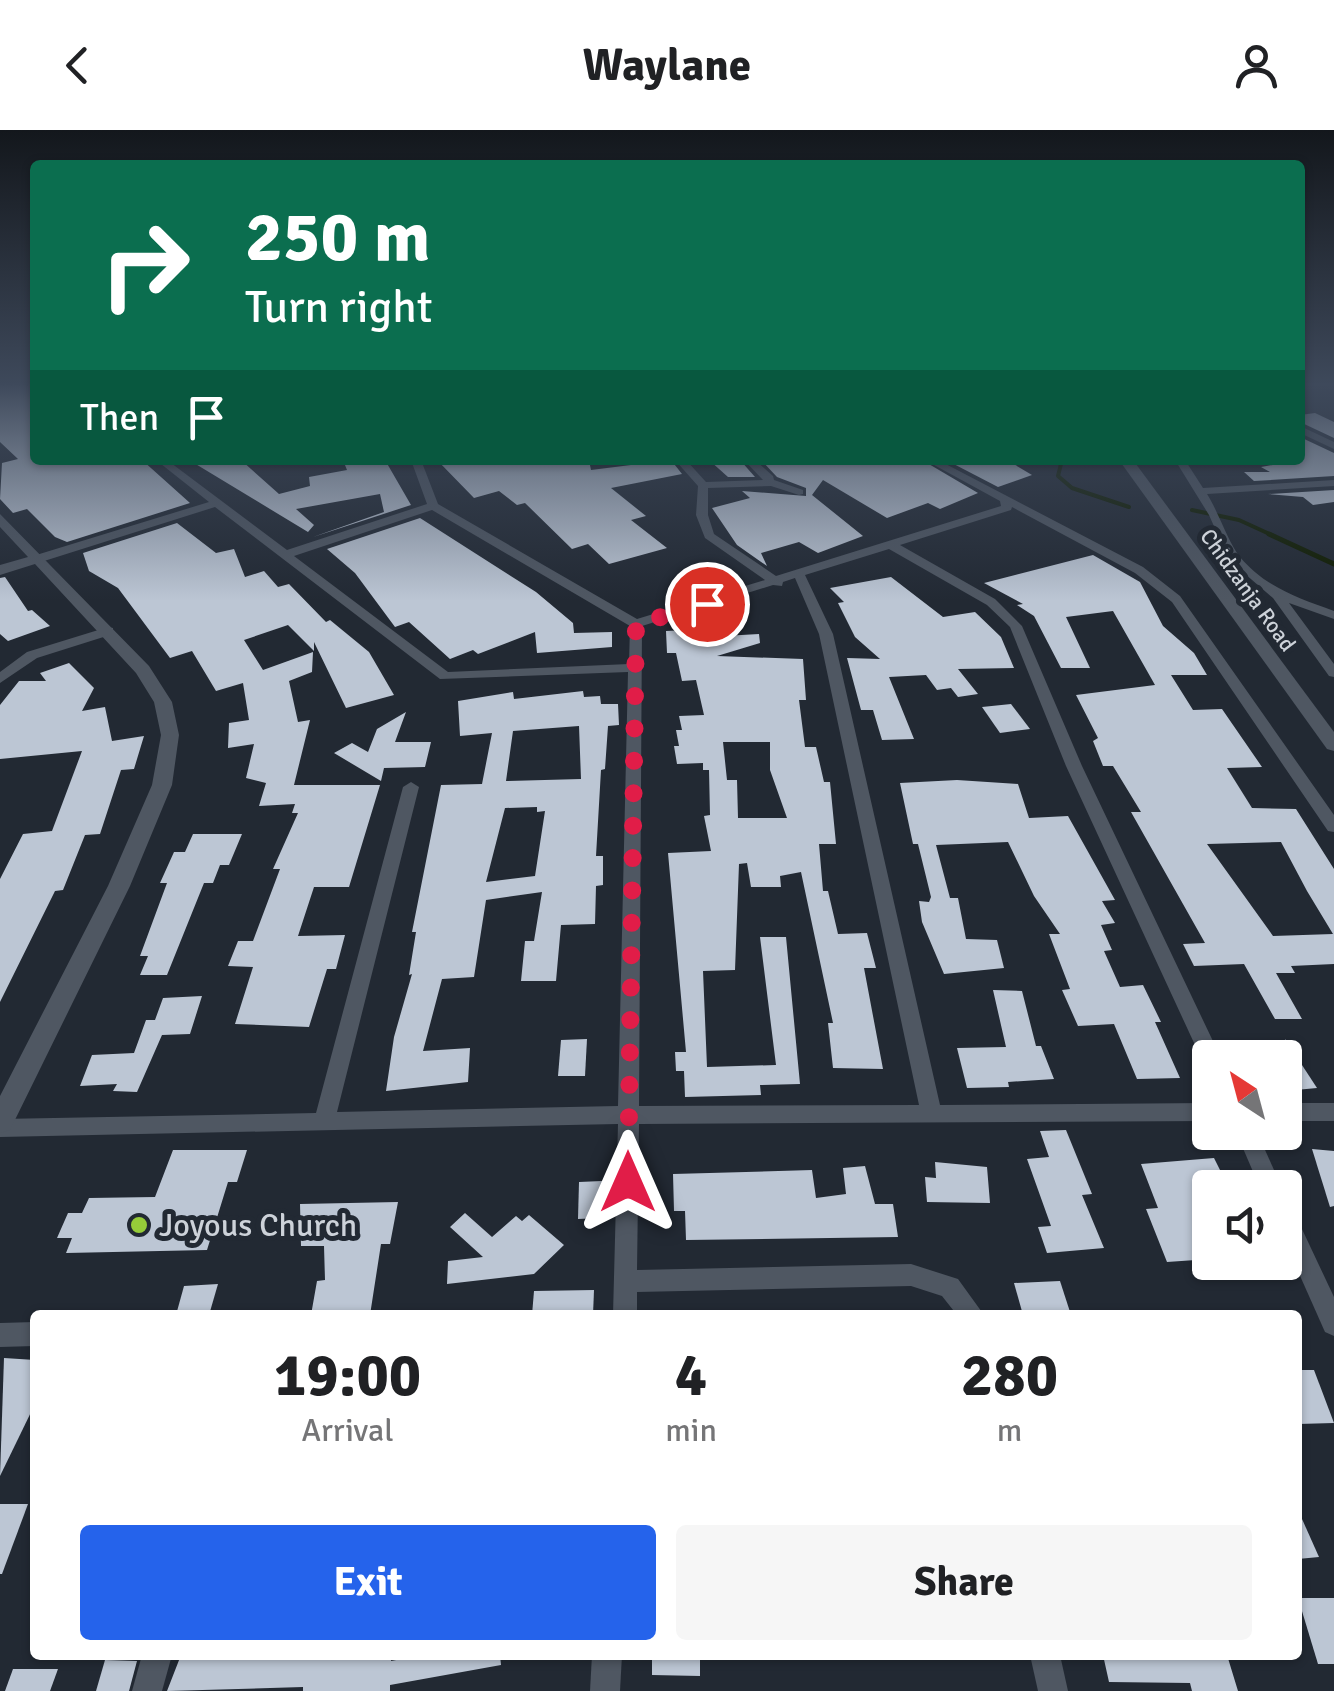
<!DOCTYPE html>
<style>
body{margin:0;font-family:Signika,sans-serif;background:#f6f6f6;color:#202124;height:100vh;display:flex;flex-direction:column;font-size:38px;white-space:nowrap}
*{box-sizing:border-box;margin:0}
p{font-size:32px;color:#757577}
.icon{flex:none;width:55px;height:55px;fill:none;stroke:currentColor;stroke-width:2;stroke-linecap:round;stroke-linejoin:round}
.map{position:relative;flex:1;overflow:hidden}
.details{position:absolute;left:30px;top:1180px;width:1272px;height:350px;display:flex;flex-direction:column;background:#fff;border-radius:10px;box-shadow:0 2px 8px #0004}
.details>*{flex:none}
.guide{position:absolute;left:30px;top:30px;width:1275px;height:305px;border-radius:10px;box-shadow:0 2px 8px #0004;background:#0b6e4f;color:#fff;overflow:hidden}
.needle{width:65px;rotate:324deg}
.fabs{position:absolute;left:1192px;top:910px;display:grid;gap:20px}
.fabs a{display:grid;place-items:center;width:110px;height:110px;border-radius:10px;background:#fff;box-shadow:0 2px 8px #0004;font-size:50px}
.pin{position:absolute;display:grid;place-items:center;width:85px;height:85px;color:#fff;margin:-42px;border:5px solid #fff;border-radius:50%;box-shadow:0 2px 10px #0007}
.me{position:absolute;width:110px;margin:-55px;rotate:0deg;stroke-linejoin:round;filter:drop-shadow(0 0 8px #0008)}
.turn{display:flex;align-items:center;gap:35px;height:210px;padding:0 50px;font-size:45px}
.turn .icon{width:130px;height:130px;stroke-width:2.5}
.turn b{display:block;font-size:70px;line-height:85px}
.then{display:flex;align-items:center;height:95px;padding:0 50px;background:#0003;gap:20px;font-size:38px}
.eta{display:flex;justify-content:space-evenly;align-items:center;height:170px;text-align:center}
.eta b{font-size:60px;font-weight:800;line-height:70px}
.cta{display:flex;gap:20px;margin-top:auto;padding:20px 50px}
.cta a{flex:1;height:115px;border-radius:10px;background:#2563eb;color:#fff;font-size:40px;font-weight:800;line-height:115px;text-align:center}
.cta a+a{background:#f6f6f6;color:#202124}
header{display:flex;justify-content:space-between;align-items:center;height:130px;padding:0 50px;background:#fff;font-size:45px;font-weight:800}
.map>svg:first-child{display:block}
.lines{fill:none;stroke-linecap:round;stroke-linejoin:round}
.stream-far1{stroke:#101d00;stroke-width:4}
.stream{stroke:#101d00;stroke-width:5}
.building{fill:#bcc6d4;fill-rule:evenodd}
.minor{fill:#4f5762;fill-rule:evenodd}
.tertiary{fill:#4f5762;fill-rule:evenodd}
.route{stroke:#e11d48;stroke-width:18;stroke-dasharray:0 32.4}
.poi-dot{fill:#96cc39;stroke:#222933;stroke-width:4}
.labels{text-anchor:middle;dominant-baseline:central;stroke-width:10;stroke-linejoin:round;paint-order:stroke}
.far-street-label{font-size:22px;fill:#cdd2d9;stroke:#222933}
.near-poi-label{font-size:32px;fill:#cdd2d9;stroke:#222933;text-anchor:start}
</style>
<header><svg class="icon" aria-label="back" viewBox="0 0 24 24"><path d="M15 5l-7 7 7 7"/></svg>Waylane<svg class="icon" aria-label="person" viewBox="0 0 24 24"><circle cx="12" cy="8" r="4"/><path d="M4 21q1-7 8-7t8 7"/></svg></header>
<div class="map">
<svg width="1334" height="1561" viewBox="0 0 1334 1561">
<rect width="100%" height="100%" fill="#222933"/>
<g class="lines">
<!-- stream-far1 -->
<g class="stream-far1">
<polyline points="1062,330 1058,346 1072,358 1129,377"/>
<polyline points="1192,380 1239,390 1274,406"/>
</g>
<!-- stream -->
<polyline class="stream" points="1269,404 1334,434"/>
</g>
<!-- building -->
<g class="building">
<polygon points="0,253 35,253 35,330 142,330 190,373 67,412 55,407 27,379 13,383 0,369 2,333 18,329 0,312"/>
<polygon points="1315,283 1334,292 1334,308 1300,292 1300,285"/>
<polygon points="1300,307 1334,323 1334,346 1254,351 1244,342 1270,342 1261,337 1300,330"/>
<polygon points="189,330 241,330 279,364 310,356 309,347 347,340 343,330 385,330 411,375 313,407 384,382 380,364 296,379 314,395 308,402"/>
<polygon points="437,330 589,330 591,340 671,330 682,344 611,358 646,386 631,390 667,418 609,434 588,414 572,419 525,373 517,375 499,361 474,368"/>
<polygon points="709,330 740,330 755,347 728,347"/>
<polygon points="761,330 922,330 978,363 940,379 928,373 887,388 823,350 812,365 863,406 818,423 799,412 761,423 767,436 737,415 712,378 750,368 742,361 806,366 806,358 777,347"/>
<polygon points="946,330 1007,330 1032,345 998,357"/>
<polygon points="1334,360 1334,372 1313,375 1303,367 1268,364"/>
<polygon points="420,388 536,462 573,493 574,503 612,502 612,517 537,523 535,502 478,524 473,520 450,529 409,492 395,497 355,443 327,419"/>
<polygon points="177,393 216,423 234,419 245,447 264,441 278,457 289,454 326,492 330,490 369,522 394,565 346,578 314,512 314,521 288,495 244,510 263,540 313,522 312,542 289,551 298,592 310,590 294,655 380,655 349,757 314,757 298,806 345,805 336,839 327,839 309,897 235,894 253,837 228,836 238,811 253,811 280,739 273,739 298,683 292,683 295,674 259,676 266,653 246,648 254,614 228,618 229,593 249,590 243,553 216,561 192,521 170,528 118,458 89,441 83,423"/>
<path d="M1093 425 1140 452 1163 496 1194 523 1207 545H1171L1193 580 1222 579 1262 637 1227 638 1252 678 1296 679 1334 739V834L1291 836 1295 843H1276L1302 889H1275L1244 834 1194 836 1183 814 1205 813 1131 682H1141L1113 636H1103L1093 611 1098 608 1076 565 1155 555 1113 481 1066 487 1090 538H1061L1034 486 1017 475 1023 474 984 453ZM1281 712 1307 761 1333 804 1273 806 1207 714Z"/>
<polygon points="5,447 28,481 32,480 50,496 8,511 0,504 0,448"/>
<polygon points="891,447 943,487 975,482 1001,507 1014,538 958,539 978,564 958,567 951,558 937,560 926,545 889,547 914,609 882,610 873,580 861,580 847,528 880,529 855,507 838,473 844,472 830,458"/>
<path d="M687 500 688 508 759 504 760 513 717 526 803 529 806 570H799L805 617H816L824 652H830L836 714H819L823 761H828L838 804 867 803 876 838H864L883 939 833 938 828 893H833L801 742 780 746 781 757H751L747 733 739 734 735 840 703 841 707 937 776 935 760 807H786L800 954 760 955 761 965 685 967 684 941H676L675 922H686L668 723 711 721 704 686 710 685 709 640H703V633L677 634 674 616H679L676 600H682L679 586 704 585 696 550 682 551 676 523H667L666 501ZM723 612H770V640L787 688H738L737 650H727Z"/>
<polygon points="69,533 94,558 82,581 105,577 112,611 144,606 134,639 121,640 100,704 85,705 63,760 55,761 0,872 0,749 23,704 52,701 82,621 0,629 0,575 19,551 46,551 40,543"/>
<path d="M583 561 584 567 600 566 601 574H618L619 595 608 596 605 639 601 640 596 726H603V755L596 756 595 794 561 795 556 851H521L525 811H534L542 762 486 770 474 847 442 849 423 921 470 918 468 952 386 961 394 907 412 844 409 845 416 802H412L441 655 482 654 492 603 460 606 458 571 513 562 514 569ZM579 596 581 649 506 651 513 601ZM537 677V682L545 681 535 746 486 752 505 678Z"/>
<polygon points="1011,574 1030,599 1000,603 982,577"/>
<polygon points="406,582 395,612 431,612 425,637 384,638 381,651 334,623 352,613 368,622 377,599"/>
<polygon points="957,650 1018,654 1029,688 1068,686 1115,770 1102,771 1115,793 1101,795 1112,820 1104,821 1120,857 1143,855 1161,892 1155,892 1180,948 1137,949 1114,894 1078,896 1062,860 1070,859 1049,804 1060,804 1034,766 1008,712 936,715 950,768 958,768 966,809 997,810 1004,838 944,844 922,792 919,771 929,772 931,767 918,714 913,714 900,653"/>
<polygon points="193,704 242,704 229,735 220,735 213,753 204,753 167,845 140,845 148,826 140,826 167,753 160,753 174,722 185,722"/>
<polygon points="993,860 1022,861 1036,916 1041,916 1054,949 1008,952 1009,957 967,958 957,918 1006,917"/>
<polygon points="202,866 190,904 162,905 137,962 113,961 117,954 80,956 92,925 134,923 146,890 155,890 163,868"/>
<polygon points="587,909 585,946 558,946 561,910"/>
<polygon points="1285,909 1317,958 1285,961"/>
<polygon points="1066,1000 1092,1064 1082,1065 1104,1118 1047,1123 1038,1097 1051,1096 1027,1029 1049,1027 1040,1001"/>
<polygon points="1312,1019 1334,1021 1334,1076 1330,1077"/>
<polygon points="173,1020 247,1020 237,1052 228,1052 207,1120 66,1123 72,1108 57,1108 68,1083 82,1083 89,1068 155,1067"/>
<polygon points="1214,1028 1229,1058 1210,1058 1210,1129 1167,1132 1146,1079 1158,1078 1141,1034"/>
<polygon points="935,1032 987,1037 990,1073 927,1072 925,1047 936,1048"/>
<polygon points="865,1036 875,1074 893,1074 898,1107 686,1110 685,1081 674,1081 673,1044 812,1040 816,1068 846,1064 843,1038"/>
<polygon points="602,1051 601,1088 578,1089 579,1052"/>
<polygon points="398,1072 390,1114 381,1114 370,1185 311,1185 317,1151 325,1150 324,1116 301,1116 300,1074"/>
<polygon points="465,1083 492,1107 516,1086 522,1091 529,1085 564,1115 534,1144 447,1154 448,1131 483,1127 450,1097"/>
<polygon points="1060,1151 1071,1185 1023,1185 1014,1153"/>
<polygon points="218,1154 209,1185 176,1185 184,1156"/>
<polygon points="594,1160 593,1185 532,1185 534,1161"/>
<polygon points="4,1228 35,1230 35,1274 0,1346"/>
<polygon points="1298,1240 1314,1240 1334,1293 1298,1294"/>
<polygon points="0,1374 28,1374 2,1444 0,1444"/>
<polygon points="1298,1380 1319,1427 1298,1429"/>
<polygon points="1298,1468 1334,1468 1334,1534 1318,1534"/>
<polygon points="181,1525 392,1525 391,1531 422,1525 500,1525 501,1535 390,1555 390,1561 303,1561 303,1557 167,1561"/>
<polygon points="652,1525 700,1525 700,1546 652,1545"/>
<polygon points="1103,1525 1227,1525 1238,1561 1192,1561 1190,1553 1109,1552"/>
<polygon points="105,1530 137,1531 129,1561 96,1561"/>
<polygon points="13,1539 58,1539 50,1561 5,1561"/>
</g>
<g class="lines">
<!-- minor -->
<g class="minor">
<polygon points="1300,296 1334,312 1334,319 1300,303"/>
<path d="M156 330H167L287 420 427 374 411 330H421L438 374 637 489 765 450 705 408 696 385 698 356 675 330H686L706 352 763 350 744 330H755L773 346 774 350 803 360V364L799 365 771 356 708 358V385L714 404 776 446 1001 376 1000 371 925 330H938L1143 437 1180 466 1334 685V702L1328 701 1172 472 1135 443 1012 377 1011 380 900 415 995 469 1022 496 1082 636 1221 928H1210V936L1204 934 1201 928 1066 636 1010 497 987 475 889 419 805 445 833 504 940 975 1210 973V991L639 994 637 1140 911 1134 958 1149 984 1185H957L942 1166 911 1156 637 1162V1185H613L618 994 0 1007V989L316 983 403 657 411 652 419 657 337 982 618 976 628 542 440 549 215 377 41 432H33V426L209 372ZM432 380 630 496 629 534 448 542 294 426ZM795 448 819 504 919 975 639 976 642 496 773 455 782 456 783 452Z"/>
<path d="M1175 330H1185L1203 358 1334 350V356L1207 364C1218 381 1229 414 1240 427 1265 457 1298 468 1334 481V489L1289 473 1334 534V547L1329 546 1273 468 1229 430 1209 385Z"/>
<polygon points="108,497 113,498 113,504 37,528 0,553 0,542 27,522"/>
<rect x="1285" y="973" width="49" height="18"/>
<polygon points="1236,1002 1257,1002 1282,1058 1260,1058"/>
<polygon points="1285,1077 1293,1080 1334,1167 1334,1206 1325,1202 1285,1112"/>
<polygon points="35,1192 35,1216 0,1217 0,1193"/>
<polygon points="142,1525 172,1525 162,1561 132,1561"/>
<polygon points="592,1525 622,1525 620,1561 590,1561"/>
<polygon points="1030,1525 1060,1525 1068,1561 1038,1561"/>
</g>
<!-- tertiary -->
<g class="tertiary">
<polygon points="1119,330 1133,330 1334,602 1334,621 1327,619"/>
<polygon points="0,384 149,536 172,572 179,605 172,655 130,756 10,1000 0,1003 0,966 108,756 152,655 161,605 154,572 136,543 35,434 0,445 0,435 28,427 0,397"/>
</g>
</g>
<!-- sky -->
<linearGradient id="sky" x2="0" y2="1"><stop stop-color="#13171c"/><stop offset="0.54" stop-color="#3e495b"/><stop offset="1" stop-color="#3e495b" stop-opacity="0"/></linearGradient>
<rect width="1334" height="471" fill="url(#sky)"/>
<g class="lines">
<!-- route -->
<polyline class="route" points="628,1052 636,494 707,474"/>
</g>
<!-- markers -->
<circle class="poi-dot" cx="139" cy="1095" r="10"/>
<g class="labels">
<!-- far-street labels -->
<g class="far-street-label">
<text transform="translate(1248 460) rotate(54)">Chidzanja Road</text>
</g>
<!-- near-poi labels -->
<g class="near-poi-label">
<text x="159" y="1095">Joyous Church</text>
</g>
</g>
</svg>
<div class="fabs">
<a><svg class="needle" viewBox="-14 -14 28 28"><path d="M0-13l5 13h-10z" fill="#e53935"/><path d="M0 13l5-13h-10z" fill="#757577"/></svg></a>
<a><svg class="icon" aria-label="sound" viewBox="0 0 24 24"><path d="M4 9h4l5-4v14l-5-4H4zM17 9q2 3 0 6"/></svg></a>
</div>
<div class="pin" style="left:707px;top:474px;background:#d93025"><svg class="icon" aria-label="arrive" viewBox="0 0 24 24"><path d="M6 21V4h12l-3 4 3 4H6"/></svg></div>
<svg class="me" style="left:628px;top:1052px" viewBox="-20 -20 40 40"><path d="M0-17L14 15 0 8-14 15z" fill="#e11d48" stroke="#fff" stroke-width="4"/></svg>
<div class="guide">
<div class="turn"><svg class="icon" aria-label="right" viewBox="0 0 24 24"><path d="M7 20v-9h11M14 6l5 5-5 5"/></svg><div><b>250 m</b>Turn right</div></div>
<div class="then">Then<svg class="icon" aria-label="arrive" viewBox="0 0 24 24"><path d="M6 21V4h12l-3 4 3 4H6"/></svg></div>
</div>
<section class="details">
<div class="eta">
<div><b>19:00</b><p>Arrival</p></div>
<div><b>4</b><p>min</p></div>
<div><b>280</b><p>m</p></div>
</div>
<div class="cta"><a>Exit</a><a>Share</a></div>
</section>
</div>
